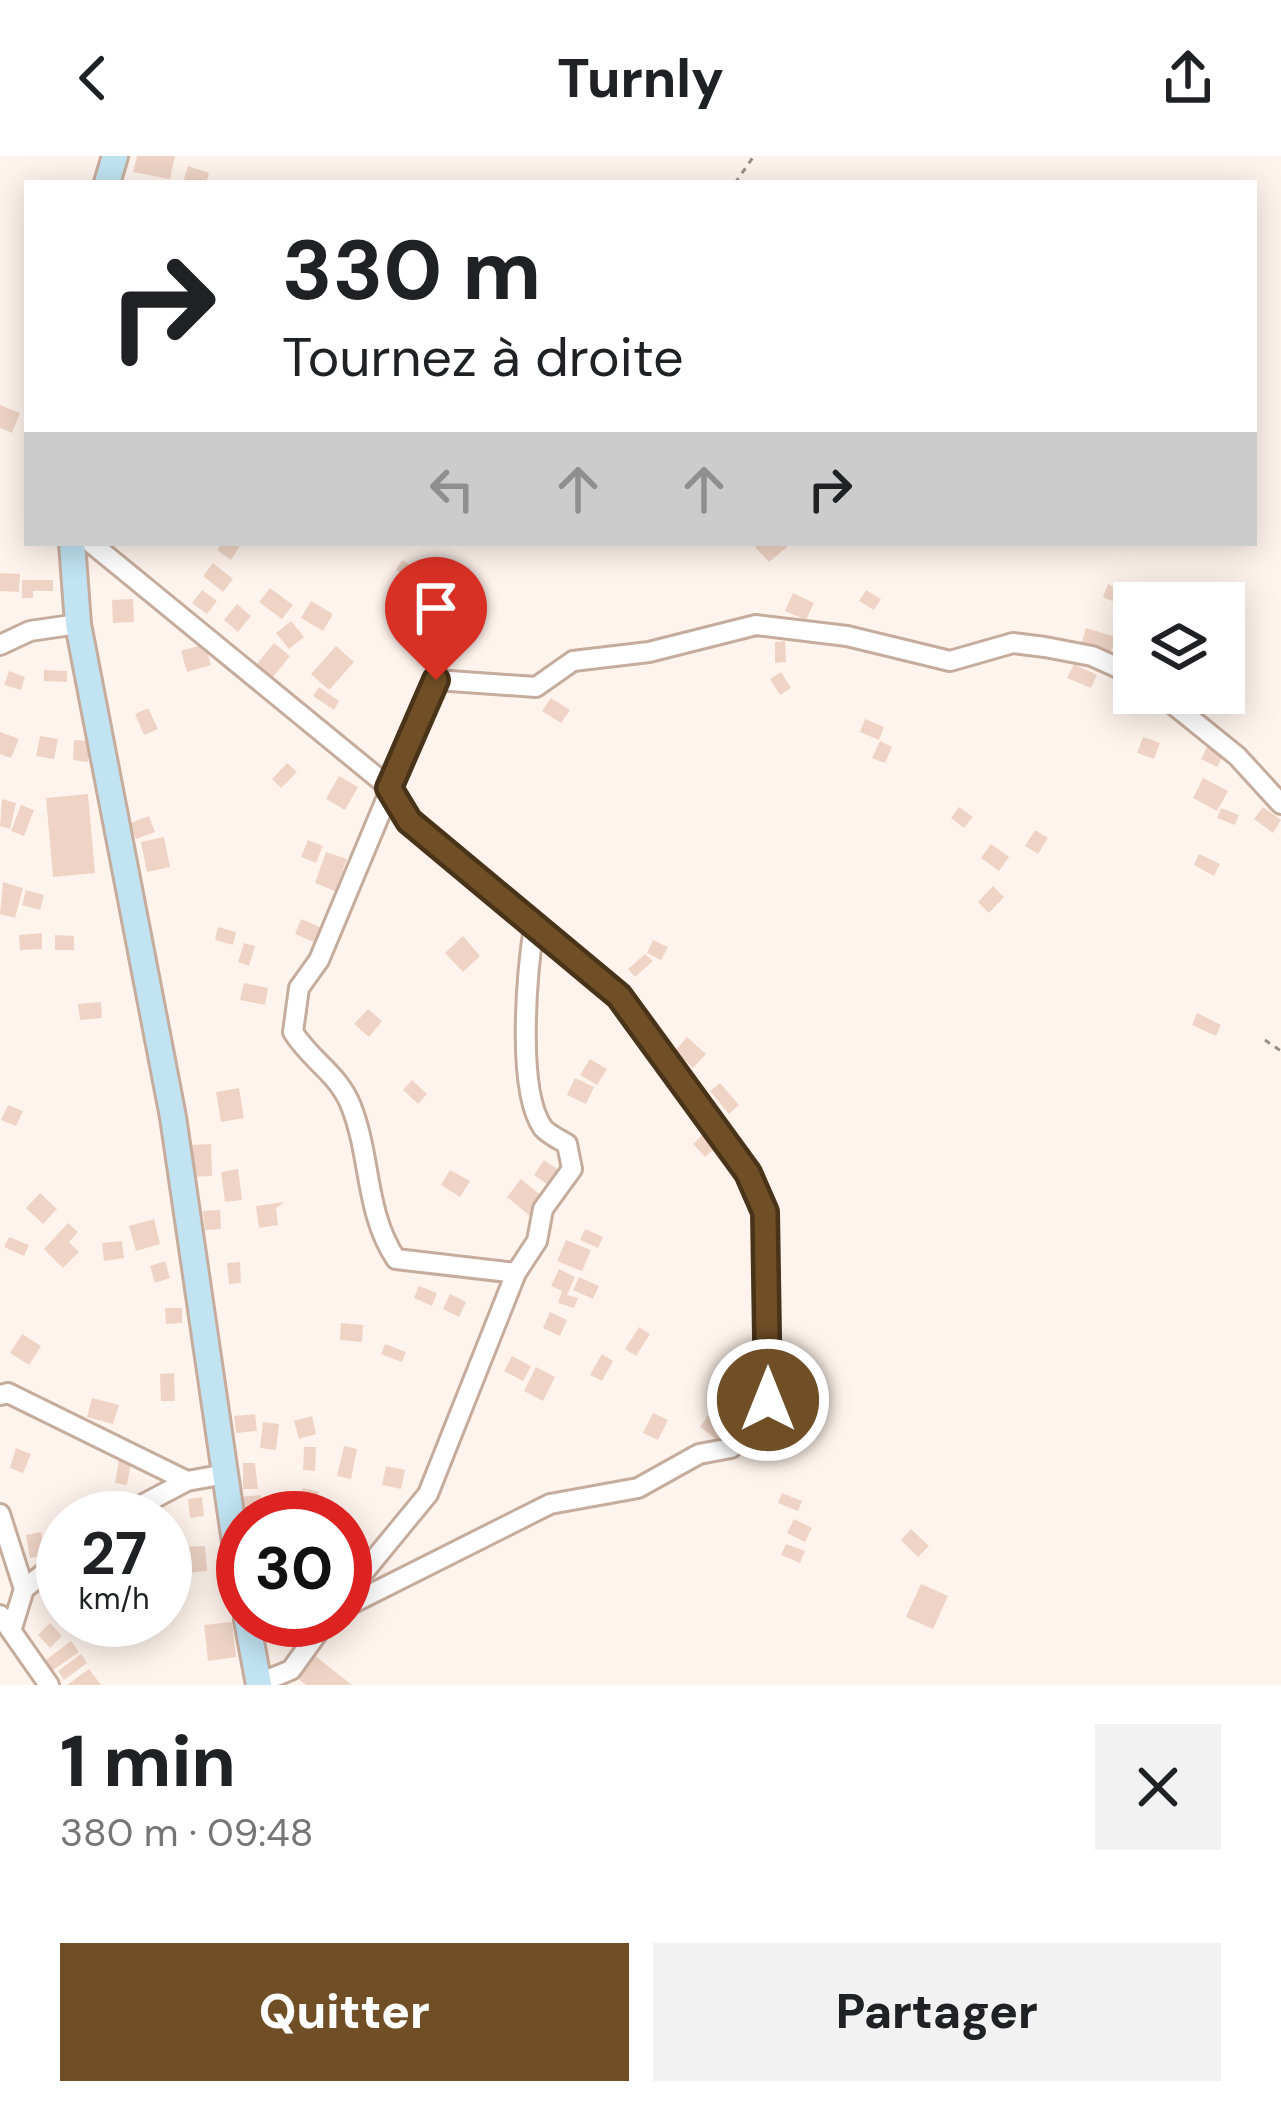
<!DOCTYPE html>
<html lang="fr">
<meta charset="utf-8">
<style>
body{margin:0;font-family:"DM Sans",sans-serif;background:#f2f2f2;color:#202124;height:100vh;display:flex;flex-direction:column;font-size:45px;white-space:nowrap}
*{box-sizing:border-box;margin:0}
p{font-size:39px;color:#757577}
.icon{flex:none;width:66px;height:66px;fill:none;stroke:currentColor;stroke-width:2;stroke-linecap:round;stroke-linejoin:round}
.map{position:relative;height:1529px;overflow:hidden}
.drawer{display:flex;flex-direction:column;background:#fff;flex:1}
.drawer>*{flex:none}
.hud{position:absolute;left:24px;top:24px;width:1233px;height:366px;border-radius:0px;box-shadow:0 6px 30px #0003;background:#fff;color:#202124;overflow:hidden}
.buttons{position:absolute;left:1113px;top:426px;display:grid;gap:24px}
.buttons a{display:grid;place-items:center;width:132px;height:132px;border-radius:0px;background:#fff;box-shadow:0 6px 30px #0003;font-size:60px}
.speed{position:absolute;left:36px;top:1335px;display:flex;gap:24px;font-size:60px;font-weight:700;text-align:center}
.speed>*{display:grid;place-content:center;width:156px;height:156px;border-radius:50%;background:#fff;box-shadow:0 6px 30px #0003;line-height:1}
.speed small{font-size:30px;font-weight:400}
.speed .limit{border:18px solid #d22;background:#fff;color:#111}
.pin{position:absolute;display:grid;place-items:center;width:102px;height:102px;color:#fff;margin:-123px -51px;border-radius:50% 50% 50% 0;rotate:-45deg;box-shadow:0 0 12px #0007}
.pin .icon{rotate:45deg}
.me{position:absolute;width:132px;margin:-66px;rotate:0deg;stroke-linejoin:round;filter:drop-shadow(0 0 9px #0008)}
.turn{display:flex;align-items:center;gap:42px;height:252px;padding:0 60px;font-size:54px}
.turn .icon{width:156px;height:156px;stroke-width:2.5}
.turn b{display:block;font-size:84px;line-height:102px}
.lanes{display:flex;align-items:center;height:114px;padding:0 60px;background:#0003;justify-content:center;gap:60px;direction:ltr}
.lanes .off{opacity:.35}
.round{display:grid;place-items:center;flex:none;width:126px;height:126px;border-radius:0px;background:#f2f2f2}
.headline{display:flex;align-items:center;justify-content:space-between;height:204px;padding:0 60px}
h1{font-size:72px;font-weight:800;line-height:90px}
.cta{display:flex;gap:24px;margin-top:auto;padding:24px 60px}
.cta a{flex:1;height:138px;border-radius:0px;background:#704f26;color:#fff;font-size:48px;font-weight:800;line-height:138px;text-align:center}
.cta a+a{background:#f2f2f2;color:#202124}
header{display:flex;justify-content:space-between;align-items:center;height:156px;padding:0 60px;background:#fff;font-size:54px;font-weight:800}
.map>svg:first-child{display:block}
.building{fill:#efd4c5}
.lines{fill:none;stroke-linecap:round;stroke-linejoin:round}
.street-casing{stroke:#c6ac9d;stroke-width:24}
.secondary-casing{stroke:#c6ac9d;stroke-width:30}
.path{stroke:#998f89;stroke-width:3;stroke-dasharray:6 6;stroke-linecap:butt}
.street{stroke:#fff;stroke-width:18}
.secondary{stroke:#c1e3f2;stroke-width:24}
.route-casing{stroke:#493319;stroke-width:30}
.route{stroke:#704f26;stroke-width:21}
</style>
<header><svg class="icon" aria-label="back" viewBox="0 0 24 24"><path d="M15 5l-7 7 7 7"/></svg>Turnly<svg class="icon" aria-label="share" viewBox="0 0 24 24"><path d="M12 15V3M7 8l5-5 5 5M5 13v7h14v-7"/></svg></header>
<div class="map">
<svg width="1281" height="1529" viewBox="0 0 1281 1529">
<rect width="100%" height="100%" fill="#fff4ed"/>
<!-- building -->
<g class="building">
<polygon points="137,0 175,0 170,23 133,16"/>
<polygon points="188,10 209,17 206,27 183,26"/>
<polygon points="0,249 20,257 12,277 0,272"/>
<polygon points="222,387 242,387 231,404 217,394"/>
<polygon points="759,387 783,387 787,391 769,406 755,391"/>
<polygon points="402,404 420,415 414,425 396,414"/>
<polygon points="213,407 233,423 223,436 203,420"/>
<polygon points="0,417 20,418 19,436 0,435"/>
<polygon points="22,424 53,424 53,435 33,435 33,442 22,442"/>
<polygon points="1108,428 1126,436 1121,449 1103,441"/>
<polygon points="270,432 293,449 282,463 259,446"/>
<polygon points="458,433 477,442 471,455 452,447"/>
<polygon points="202,434 217,445 207,458 192,447"/>
<polygon points="866,434 881,443 874,454 859,445"/>
<polygon points="793,437 814,447 806,464 785,455"/>
<polygon points="133,443 134,466 113,467 112,444"/>
<polygon points="311,445 333,458 323,475 301,462"/>
<polygon points="237,448 251,460 238,476 224,464"/>
<polygon points="291,465 304,481 289,493 276,477"/>
<polygon points="1086,472 1116,481 1109,502 1080,492"/>
<polygon points="785,485 786,506 775,507 775,486"/>
<polygon points="274,487 290,500 273,521 257,508"/>
<polygon points="205,488 211,509 187,516 181,495"/>
<polygon points="336,490 354,506 329,534 311,518"/>
<polygon points="1074,508 1097,519 1091,532 1067,522"/>
<polygon points="44,514 67,515 67,526 44,525"/>
<polygon points="9,515 25,521 21,534 4,529"/>
<polygon points="781,516 791,532 780,539 770,523"/>
<polygon points="319,531 339,545 334,554 313,540"/>
<polygon points="551,542 570,554 561,567 542,555"/>
<polygon points="148,552 158,573 144,579 135,558"/>
<polygon points="865,563 884,571 879,584 860,576"/>
<polygon points="0,576 19,583 11,602 0,598"/>
<polygon points="40,580 58,583 54,603 36,600"/>
<polygon points="1143,581 1160,587 1154,603 1137,597"/>
<polygon points="74,584 90,585 88,606 73,604"/>
<polygon points="880,585 892,591 885,607 872,602"/>
<polygon points="1210,585 1218,589 1214,597 1222,601 1217,611 1201,603"/>
<polygon points="287,607 297,616 281,632 272,623"/>
<polygon points="339,620 358,631 345,654 326,643"/>
<polygon points="1203,622 1228,635 1217,655 1193,642"/>
<polygon points="88,638 95,717 53,721 46,642"/>
<polygon points="2,643 16,647 10,673 0,670"/>
<polygon points="21,649 34,654 24,680 11,675"/>
<polygon points="959,651 973,661 964,672 951,662"/>
<polygon points="1263,651 1281,664 1273,677 1254,663"/>
<polygon points="1221,652 1239,659 1235,669 1217,662"/>
<polygon points="149,660 155,676 136,683 130,667"/>
<polygon points="1035,674 1048,682 1038,698 1025,690"/>
<polygon points="164,681 170,711 147,716 141,686"/>
<polygon points="308,684 323,690 316,707 301,701"/>
<polygon points="991,688 1009,701 999,715 981,702"/>
<polygon points="326,696 347,703 335,735 315,727"/>
<polygon points="1199,698 1220,708 1214,720 1194,709"/>
<polygon points="3,726 23,732 15,762 0,758"/>
<polygon points="993,730 1004,741 989,757 978,746"/>
<polygon points="26,734 44,739 40,754 22,749"/>
<polygon points="301,763 322,772 316,787 295,778"/>
<polygon points="218,771 236,776 233,789 215,784"/>
<polygon points="42,777 42,793 20,794 19,779"/>
<polygon points="55,779 74,780 74,794 55,794"/>
<polygon points="463,780 480,800 463,816 445,797"/>
<polygon points="653,784 668,791 661,804 647,797"/>
<polygon points="244,787 255,790 249,810 238,806"/>
<polygon points="645,798 653,805 635,821 628,813"/>
<polygon points="244,827 268,832 265,849 240,844"/>
<polygon points="101,846 102,862 80,864 78,848"/>
<polygon points="368,853 382,865 369,881 354,868"/>
<polygon points="1197,857 1221,869 1216,880 1192,869"/>
<polygon points="687,881 706,898 693,912 675,895"/>
<polygon points="590,903 607,913 597,929 580,919"/>
<polygon points="575,922 594,931 586,948 567,939"/>
<polygon points="412,924 427,938 418,948 403,934"/>
<polygon points="720,927 739,949 729,958 710,935"/>
<polygon points="239,932 244,962 221,966 216,936"/>
<polygon points="8,949 23,955 16,970 1,964"/>
<polygon points="703,978 716,991 705,1001 693,988"/>
<polygon points="211,988 212,1020 189,1021 188,989"/>
<polygon points="544,1004 563,1017 553,1032 534,1019"/>
<polygon points="238,1013 242,1044 225,1046 221,1016"/>
<polygon points="450,1014 470,1025 460,1041 441,1029"/>
<polygon points="521,1023 544,1042 530,1060 507,1041"/>
<polygon points="40,1037 57,1053 43,1068 26,1052"/>
<polygon points="285,1046 276,1052 278,1069 259,1072 256,1050"/>
<polygon points="220,1054 221,1073 205,1074 203,1055"/>
<polygon points="154,1063 160,1088 136,1095 129,1070"/>
<polygon points="68,1067 78,1076 69,1086 79,1096 63,1112 44,1093"/>
<polygon points="585,1073 603,1081 598,1092 580,1084"/>
<polygon points="9,1081 29,1089 24,1100 4,1091"/>
<polygon points="566,1084 591,1094 582,1115 557,1105"/>
<polygon points="122,1085 124,1102 104,1105 102,1087"/>
<polygon points="165,1105 170,1122 155,1127 150,1110"/>
<polygon points="240,1106 241,1127 229,1128 227,1107"/>
<polygon points="559,1113 575,1121 567,1139 578,1142 574,1152 558,1147 562,1135 551,1130"/>
<polygon points="579,1121 599,1130 593,1143 573,1134"/>
<polygon points="419,1130 437,1137 432,1150 414,1142"/>
<polygon points="450,1138 466,1146 459,1161 443,1153"/>
<polygon points="165,1152 182,1152 182,1167 166,1168"/>
<polygon points="550,1156 567,1164 560,1180 543,1172"/>
<polygon points="341,1167 363,1169 362,1186 340,1184"/>
<polygon points="639,1171 650,1178 636,1200 625,1193"/>
<polygon points="22,1178 41,1190 29,1209 10,1197"/>
<polygon points="385,1188 406,1196 402,1206 381,1198"/>
<polygon points="602,1198 613,1205 602,1225 590,1219"/>
<polygon points="512,1200 531,1210 523,1225 504,1215"/>
<polygon points="536,1211 555,1221 543,1245 524,1235"/>
<polygon points="174,1217 175,1245 161,1245 160,1218"/>
<polygon points="92,1242 119,1249 113,1268 87,1261"/>
<polygon points="800,1247 817,1257 810,1268 793,1257"/>
<polygon points="714,1252 739,1271 725,1290 700,1271"/>
<polygon points="653,1257 668,1264 658,1284 643,1277"/>
<polygon points="255,1258 257,1275 236,1277 234,1260"/>
<polygon points="312,1260 316,1278 299,1283 294,1265"/>
<polygon points="263,1266 279,1268 276,1294 260,1292"/>
<polygon points="344,1290 357,1293 351,1323 337,1320"/>
<polygon points="304,1291 316,1291 315,1315 303,1314"/>
<polygon points="16,1292 31,1298 23,1317 10,1312"/>
<polygon points="119,1304 131,1306 127,1329 115,1327"/>
<polygon points="243,1307 255,1307 258,1333 243,1333"/>
<polygon points="386,1310 405,1314 401,1333 382,1329"/>
<polygon points="303,1332 319,1336 313,1357 297,1352"/>
<polygon points="782,1337 802,1345 798,1355 778,1347"/>
<polygon points="261,1339 262,1362 241,1362 240,1341"/>
<polygon points="202,1341 204,1360 190,1362 188,1343"/>
<polygon points="794,1363 812,1372 805,1386 787,1377"/>
<polygon points="911,1373 929,1390 918,1401 901,1384"/>
<polygon points="41,1376 45,1399 30,1402 26,1379"/>
<polygon points="786,1388 805,1395 800,1407 781,1399"/>
<polygon points="205,1390 207,1415 187,1417 185,1391"/>
<polygon points="921,1428 948,1440 933,1473 906,1461"/>
<polygon points="232,1466 236,1501 208,1505 204,1469"/>
<polygon points="50,1467 62,1480 50,1492 38,1479"/>
<polygon points="71,1485 79,1496 49,1517 42,1507"/>
<polygon points="81,1498 87,1507 64,1524 58,1515"/>
<polygon points="314,1499 352,1529 306,1529 296,1521"/>
<polygon points="89,1513 101,1529 67,1529 82,1518"/>
</g>
<g class="lines">
<!-- street casing -->
<g class="street-casing">
<g id="street">
<polyline points="91,387 390,632 409,665 619,840 748,1017 765,1056 768,1244 753,1250 731,1292 699,1298 638,1332 550,1348 345,1451"/>
<polyline points="0,489 30,475 78,468"/>
<polyline points="1159,537 1237,600 1281,648"/>
<path d="M516 1117 396 1103C365 1057 371 1000 351 950 338 917 311 905 293 876L299 832 319 804 436 524 536 531 573 505 649 496 756 469 847 480 950 505 1013 487 1045 491 1092 500 1134 519"/>
<polyline points="0,1239 8,1237 187,1325"/>
<polyline points="0,1358 24,1433 12,1472"/>
<polyline points="117,1362 187,1325 226,1318"/>
<polyline points="24,1433 63,1402"/>
<path d="M345 1439 428 1338 516 1117 537 1085 543 1053 572 1013 567 988C560 984 548 978 543 972 516 934 527 816 534 771"/>
<polyline points="0,1459 49,1529"/>
<polyline points="259,1527 291,1514 327,1464"/>
</g>
</g>
<!-- secondary casing -->
<g class="secondary-casing">
<g id="secondary">
<polyline points="107,27 115,0"/>
<polyline points="72,387 78,468 173,961 243,1441"/>
<polyline points="247,1464 259,1529"/>
</g>
</g>
<!-- path -->
<g class="path">
<polyline points="735,27 754,0"/>
<polyline points="1265,884 1281,895"/>
</g>
<!-- street -->
<use href="#street" class="street"/>
<!-- secondary -->
<use href="#secondary" class="secondary"/>
</g>
<g class="lines">
<!-- route casing -->
<g class="route-casing">
<polyline id="route" points="436,524 389,632 409,665 619,840 748,1017 765,1056 768,1244"/>
</g>
<!-- route -->
<use href="#route" class="route"/>
</g>
</svg>
<div class="buttons">
<a><svg class="icon" aria-label="layers" viewBox="0 0 24 24"><path d="M12 4l9 5-9 5-9-5zM3 14l9 5 9-5"/></svg></a>
</div>
<div class="speed"><div>27<small>km/h</small></div><div class="limit">30</div></div>
<div class="pin" style="left:436px;top:524px;background:#d93025"><svg class="icon" aria-label="arrive" viewBox="0 0 24 24"><path d="M6 21V4h12l-3 4 3 4H6"/></svg></div>
<svg class="me" style="left:768px;top:1244px" viewBox="-20 -20 40 40"><circle r="17" fill="#704f26" stroke="#fff" stroke-width="3"/><path d="M0-11L8 9 0 5-8 9z" fill="#fff"/></svg>
<div class="hud">
<div class="turn"><svg class="icon" aria-label="right" viewBox="0 0 24 24"><path d="M7 20v-9h11M14 6l5 5-5 5"/></svg><div><b>330 m</b>Tournez à droite</div></div>
<div class="lanes"><svg class="icon off" aria-label="left" viewBox="0 0 24 24"><path d="M17 20v-9H6M10 6l-5 5 5 5"/></svg><svg class="icon off" aria-label="ahead" viewBox="0 0 24 24"><path d="M12 20V5M6 11l6-6 6 6"/></svg><svg class="icon off" aria-label="ahead" viewBox="0 0 24 24"><path d="M12 20V5M6 11l6-6 6 6"/></svg><svg class="icon" aria-label="right" viewBox="0 0 24 24"><path d="M7 20v-9h11M14 6l5 5-5 5"/></svg></div>
</div>
</div>
<section class="drawer">
<div class="headline"><div><h1>1 min</h1><p>380 m · 09:48</p></div><a class="round"><svg class="icon" aria-label="close" viewBox="0 0 24 24"><path d="M6 6l12 12M18 6L6 18"/></svg></a></div>
<div class="cta"><a>Quitter</a><a>Partager</a></div>
</section>
